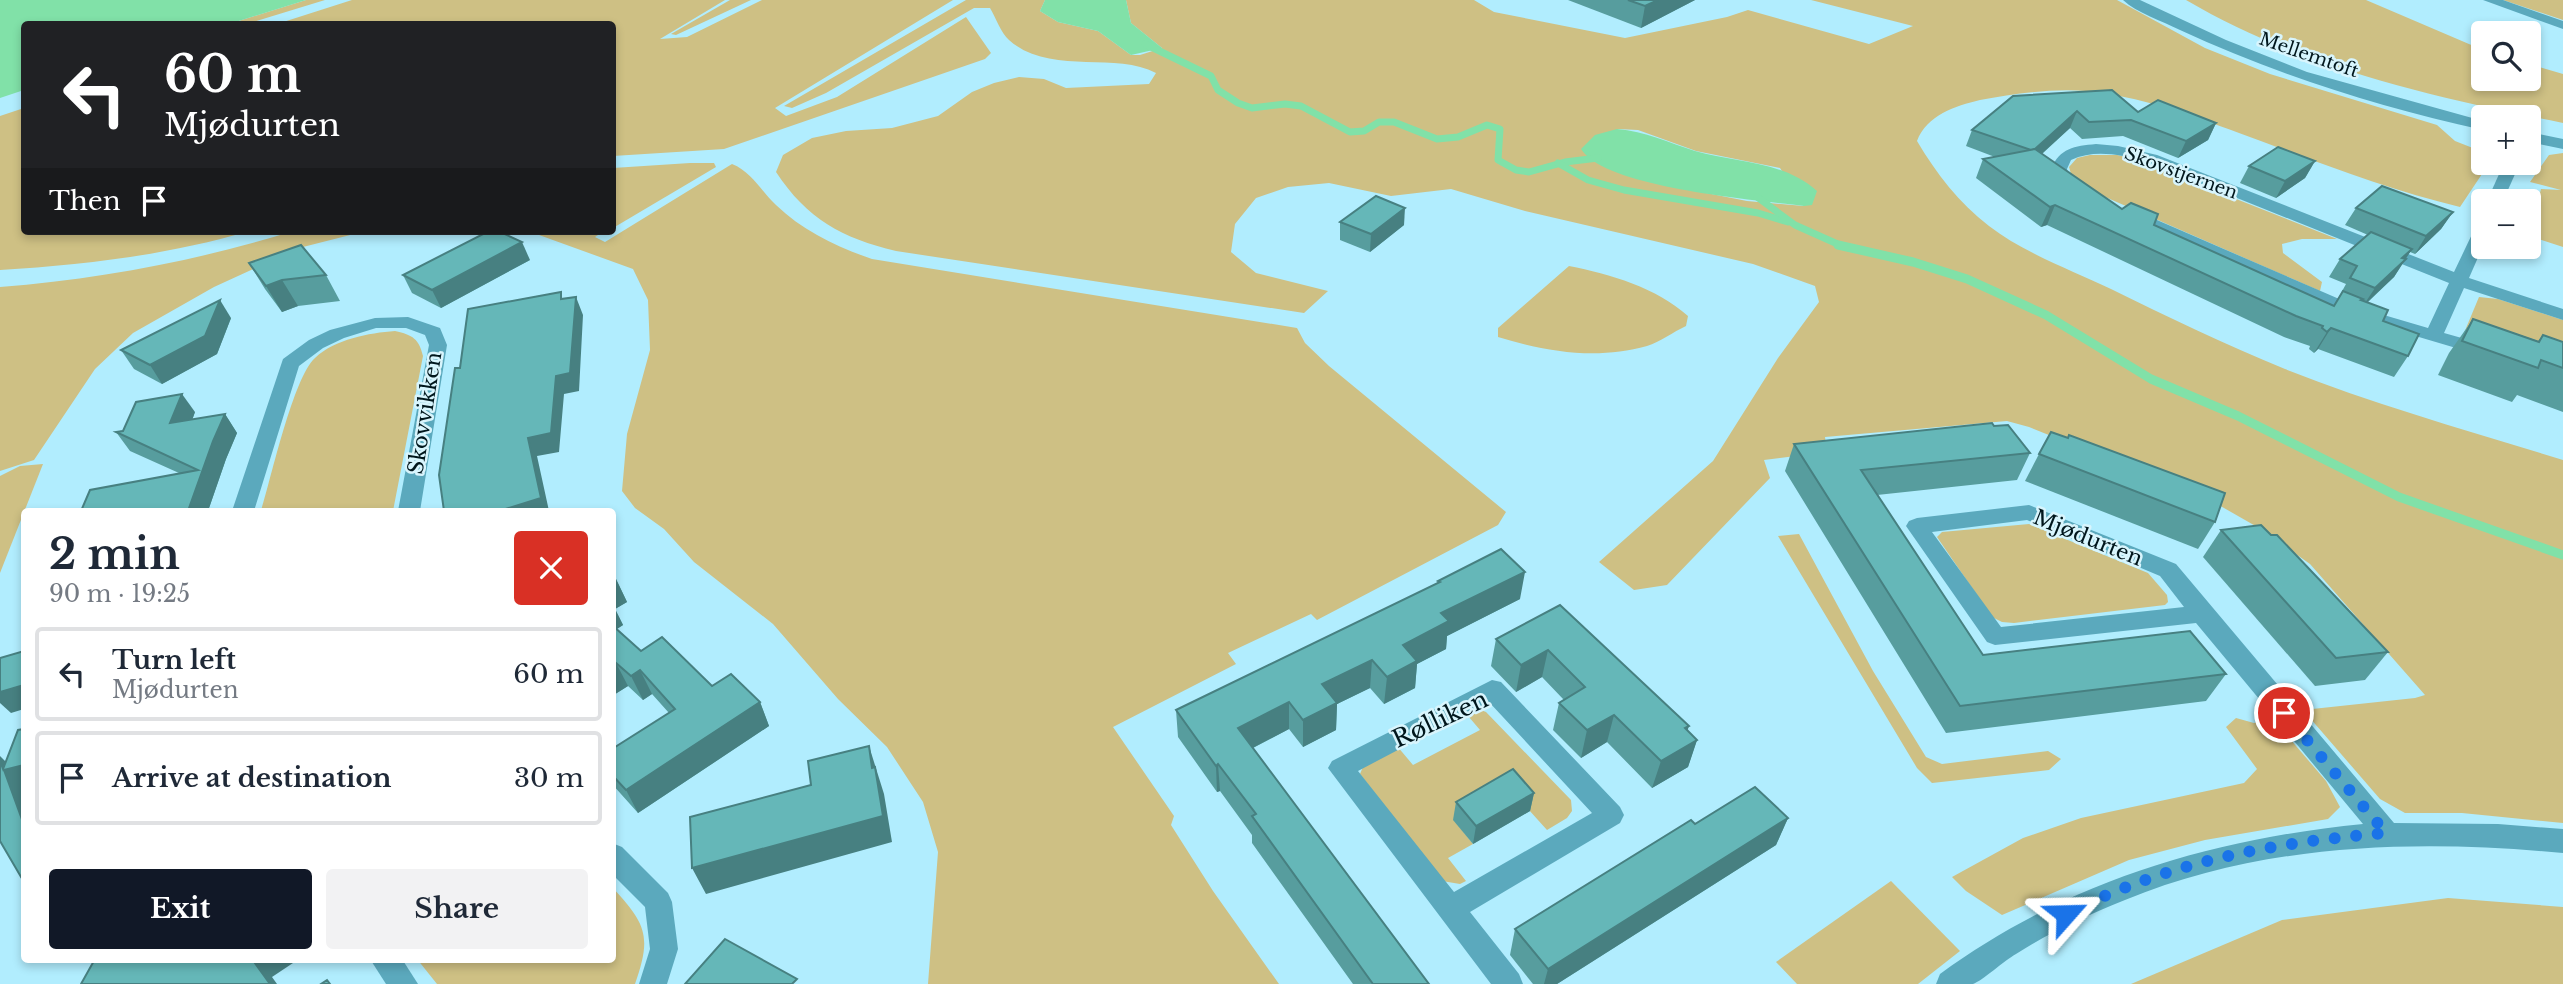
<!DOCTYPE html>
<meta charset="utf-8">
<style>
body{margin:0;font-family:"Libre Baskerville",serif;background:#f2f2f3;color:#1f2937;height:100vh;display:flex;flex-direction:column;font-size:26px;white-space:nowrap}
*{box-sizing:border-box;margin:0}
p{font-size:23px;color:#747a83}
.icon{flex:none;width:38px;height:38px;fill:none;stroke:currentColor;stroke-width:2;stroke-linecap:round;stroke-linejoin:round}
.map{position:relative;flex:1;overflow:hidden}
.drawer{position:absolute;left:21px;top:508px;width:595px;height:455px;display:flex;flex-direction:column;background:#fff;border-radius:7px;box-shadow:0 4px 10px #0003}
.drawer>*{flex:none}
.guide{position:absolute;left:21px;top:21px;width:595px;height:214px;border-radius:7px;box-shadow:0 4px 10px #0003;background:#202124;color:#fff;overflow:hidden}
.buttons{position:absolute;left:2471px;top:21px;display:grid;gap:14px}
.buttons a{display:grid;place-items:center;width:70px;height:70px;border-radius:7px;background:#fff;box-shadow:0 4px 10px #0003;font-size:35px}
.pin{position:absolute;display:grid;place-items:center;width:60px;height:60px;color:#fff;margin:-30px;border:4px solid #fff;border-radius:50%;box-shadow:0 2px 7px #0007}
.me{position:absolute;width:77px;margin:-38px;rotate:65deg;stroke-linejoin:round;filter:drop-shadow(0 0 5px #0008)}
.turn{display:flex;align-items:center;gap:24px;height:147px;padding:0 28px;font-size:32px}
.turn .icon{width:91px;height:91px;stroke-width:2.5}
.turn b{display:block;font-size:49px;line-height:60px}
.then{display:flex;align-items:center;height:66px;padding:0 28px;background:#0003;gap:14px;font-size:26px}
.round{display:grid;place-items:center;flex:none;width:74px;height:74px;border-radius:7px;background:#f2f2f3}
.headline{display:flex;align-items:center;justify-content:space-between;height:119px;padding:0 28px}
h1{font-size:42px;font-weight:700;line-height:52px}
.button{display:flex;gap:14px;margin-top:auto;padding:14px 28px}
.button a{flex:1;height:80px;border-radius:7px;background:#111827;color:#fff;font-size:28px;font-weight:700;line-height:80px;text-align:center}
.button a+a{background:#f2f2f3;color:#1f2937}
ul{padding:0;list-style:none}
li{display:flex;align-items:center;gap:21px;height:94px;margin:0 14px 10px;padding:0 14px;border:4px solid #e0e1e3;border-radius:7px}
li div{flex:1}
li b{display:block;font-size:26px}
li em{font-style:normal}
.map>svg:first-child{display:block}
.green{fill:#cec084;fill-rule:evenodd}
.water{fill:#81e1a8}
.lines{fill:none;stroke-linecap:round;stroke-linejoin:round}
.stream-far1{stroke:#81e1a8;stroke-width:7}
.stream{stroke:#81e1a8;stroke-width:9}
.street{fill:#5ba9bd;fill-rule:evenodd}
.wall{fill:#579d9e}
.shaded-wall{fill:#478081}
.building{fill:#65b7b8;stroke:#478081;stroke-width:2}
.route{stroke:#1a73e8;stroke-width:12;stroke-dasharray:0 21.6}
.labels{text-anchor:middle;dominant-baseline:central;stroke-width:5;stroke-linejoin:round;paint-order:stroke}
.far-street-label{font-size:18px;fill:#00161c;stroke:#d8f5fd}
.street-label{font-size:21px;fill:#00161c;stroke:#d8f5fd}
.near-street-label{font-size:24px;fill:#00161c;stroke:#d8f5fd}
</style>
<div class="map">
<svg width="2563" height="984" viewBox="0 0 2563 984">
<rect width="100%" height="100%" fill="#b1edfe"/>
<!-- green -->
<g class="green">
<polygon points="306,0 325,0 247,24 229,24"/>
<polygon points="352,0 725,0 660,39 687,37 762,0 953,0 775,108 786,116 837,97 966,17 991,53 985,59 724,149 613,156 612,24 277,24"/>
<polygon points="730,0 751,0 676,35 671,34"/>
<path d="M966 0H1045L1040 11 1058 22 1098 31 1131 55H1140L1162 48 1131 23 1126 0H1474L1494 12 1625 38 1727 17 1748 10 1869 44 1913 26 1811 0H2117L2205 48 2270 74 2437 125 2455 141 2483 152V163H2487L2486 168 2460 207C2385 189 2312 160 2239 133 2190 115 2139 96 2086 91 2052 88 2013 94 1980 100 1955 106 1927 115 1917 141 1936 173 1959 203 1989 226 2024 253 2071 270 2111 289 2168 317 2226 345 2285 369 2376 405 2470 431 2563 460V823L2462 813H2405L2380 799 2303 710 2415 698 2425 695 2310 564 2259 528 2210 500 2029 427 2007 421 1825 437 1827 452 1764 460 1770 478 1667 585 1634 590 1599 562 1713 461 1778 358 1819 302 1815 286 1753 264 1525 211 1451 189 1391 196 1329 183 1288 187 1256 198 1235 224 1231 252 1256 273 1328 291 1304 313 896 251C842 238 807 219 776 172L783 155 812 138 846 131 892 128 938 116 972 92 994 83 1019 77 1044 79 1066 88 1149 84 1156 73C1114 51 1049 76 1009 40 1001 33 996 18 990 8H974L826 93 792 108 784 106ZM1617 129 1638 130 1696 151 1780 168 1804 206 1747 201 1676 187Z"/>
<path d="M2186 0H2366L2483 50V79H2529V64L2563 74V123C2433 97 2302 68 2186 0Z"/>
<polygon points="2503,0 2563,0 2563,20"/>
<path d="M24 108V231H249C169 255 83 265 0 270V116Z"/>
<polygon points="2563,153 2563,247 2529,236 2541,189 2561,190 2530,182 2549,155"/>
<polygon points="2090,155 2117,155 2135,159 2337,239 2302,239 2282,244 2283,253 2322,282 2320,291 2087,189 2072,177 2069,167 2077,158"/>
<polygon points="690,163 714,163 716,167 613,228 613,168"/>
<path d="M732 164C752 172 761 191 776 205 803 231 837 247 872 259L1297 328 1305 343 1329 366 1506 512 1498 525 1317 620 1311 614 1228 653 1236 664 1113 727 1174 816 1171 825 1213 891 1279 984H928L938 852 923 802 887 747 838 699 773 624 694 562 664 529 635 508 622 491 627 434 650 350 648 300 633 269 528 231H604L595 237 605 242Z"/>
<path d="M293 231H366L299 248 214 287 133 333 95 369 34 460 0 471V287C100 279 197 261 293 231Z"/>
<path d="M1569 266C1610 274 1657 288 1688 316L1686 326C1673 332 1660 342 1647 346 1597 360 1547 352 1498 337V328Z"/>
<polygon points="2479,297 2498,299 2563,320 2563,360 2464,333"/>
<path d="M395 331C413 335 419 339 423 356L393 511H261C271 479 293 378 315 358 335 339 369 333 395 331Z"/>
<polygon points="43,464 0,573 0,476 20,466"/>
<polygon points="2029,524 2148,573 2167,595 2168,602 2165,605 2014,623 2002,622 1992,617 1937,537 1942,532"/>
<polygon points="1799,534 1873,671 1926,757 1942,764 2048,751 2061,759 2049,770 1932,783 1917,768 1778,536"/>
<polygon points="1473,707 1486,712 1571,800 1572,811 1567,818 1547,830 1509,788 1454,820 1473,844 1448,858 1466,881 1460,884 1442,881 1360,774 1365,762 1397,746 1413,765 1480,730 1463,710"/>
<polygon points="2236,718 2254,723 2272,718 2326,781 2340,807 2328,819 2205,840 2129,860 2002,915 1966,891 1952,877 2023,838 2081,818 2244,783 2257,769 2226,727"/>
<polygon points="1891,881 1960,951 1918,984 1797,984 1776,962"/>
<path d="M613 888C646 924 652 936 635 984H437L417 959H612Z"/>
<polygon points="2448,898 2563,907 2563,984 2131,984 2282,920"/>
</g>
<!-- water -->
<g class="water">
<polygon points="0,0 306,0 229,24 24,24 24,90 0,98"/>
<polygon points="1045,0 1126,0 1131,23 1162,48 1131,55 1098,31 1058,22 1040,11"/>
<path d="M1617 129C1645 131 1669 143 1695 151 1737 163 1784 161 1817 191L1812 205 1804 206C1757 200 1605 188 1581 149L1595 135Z"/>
</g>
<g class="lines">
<!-- stream-far1 -->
<g class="stream-far1">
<polyline points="1145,44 1211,76 1218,90 1238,103 1252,108 1285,104 1301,106 1350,132 1364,131 1379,122 1394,122 1437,139 1458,137 1487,125 1500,129 1498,160 1516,170 1529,172 1565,162 1598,158"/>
<polyline points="1558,163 1588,180 1624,190 1758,213 1788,222"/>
<polyline points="1757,197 1795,225 1842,246"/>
</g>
<!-- stream -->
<polyline class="stream" points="1838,245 1913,262 1967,279 2046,315 2151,379 2238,416 2399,497 2563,555"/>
<!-- street -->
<g class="street">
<path d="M2123 0H2140L2226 40 2307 72 2483 121V130C2379 107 2277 75 2180 30 2162 21 2137 13 2123 0Z"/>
<polygon points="2483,0 2503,0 2563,21 2563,29"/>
<polygon points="2529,132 2563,139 2563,149 2529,142"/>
<path d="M2096 144 2118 146 2157 155 2454 272 2475 228 2483 223V246L2469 278 2563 309V320L2464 288 2444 333 2490 346 2492 350 2483 356 2348 316 2138 225 2136 221 2144 216 2150 217 2360 308 2428 328 2449 283 2145 161C2120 155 2095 149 2071 160L2067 169 2069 176 2082 188 2080 191H2068L2056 181 2051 169C2060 148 2074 146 2096 144Z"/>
<polygon points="2504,163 2520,163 2503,201 2487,201"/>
<polygon points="408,317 440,328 447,345 420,511 398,511 429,345 425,335 406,328 376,328 344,338 323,348 299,366 254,511 232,511 283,359 309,340 330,330 375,318"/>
<path d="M2029 505 2176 564 2394 823 2498 824 2563 829V853C2416 839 2264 843 2125 900 2088 915 2050 932 2016 954 2005 960 1982 981 1973 984 1963 984 1946 984 1936 984L1940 974C2064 883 2210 839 2363 824L2196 623 1995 645 1987 642 1906 526 1909 521 1917 518ZM2027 520 2160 576 2184 607 2001 627 1932 532Z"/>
<path d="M1492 680 1501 682 1620 807 1624 815 1620 823 1470 912 1519 974 1523 984H1491L1328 768 1332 761ZM1489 702 1592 813 1454 892 1358 771Z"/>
<polygon points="612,843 622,847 668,893 672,902 678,949 667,984 639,984 650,949 645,907 612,874"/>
<polygon points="370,959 402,959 418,984 386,984"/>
</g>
</g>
<!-- wall -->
<g class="wall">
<polygon points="1568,0 1695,0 1641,28"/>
<polygon points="2112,90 2138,112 2216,123 2208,140 2178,158 2123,136 2082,139 2070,128 2042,154 2122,209 2154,225 2334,306 2346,284 2329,277 2340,259 2368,235 2345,225 2356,208 2453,212 2441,229 2415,254 2410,252 2394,277 2367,303 2383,321 2408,356 2394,377 2318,349 2314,353 2309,349 2310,346 2284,337 2047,225 2041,227 1976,178 1983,159 1995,157 1966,146 1972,130"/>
<polygon points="2315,161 2305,178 2276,198 2240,183 2249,166"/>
<polygon points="1340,222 1404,225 1370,252 1340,240"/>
<polygon points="530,260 441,308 412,293 403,275"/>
<polygon points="249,263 326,275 340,301 298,306 282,312 265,289"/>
<polygon points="231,318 217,354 162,384 134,369 121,350"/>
<polygon points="2473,319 2538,341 2543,335 2563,342 2563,412 2517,395 2512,402 2438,375 2449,353"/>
<polygon points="195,412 192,420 225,414 237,433 226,459 208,511 179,473 130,451 116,432"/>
<polygon points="1994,426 2030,453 2017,480 1877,495 1983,655 2226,674 2206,701 1946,733 1785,471 1794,444"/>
<polygon points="2068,438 2215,522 2198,549 2025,481 2039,454"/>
<polygon points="2221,530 2388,652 2365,680 2315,686 2203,557"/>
<polygon points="612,575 616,579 627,602 615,609 623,625 617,629 641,651 712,686 760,702 769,726 638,813 612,784 612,749 669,713 652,694 643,700 628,686 612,696"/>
<polygon points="1438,581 1520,599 1447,636 1446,649 1417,664 1415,688 1384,704 1370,688 1337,704 1336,730 1303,747 1289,729 1253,748 1429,984 1353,984 1252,843 1252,835 1220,791 1217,792 1178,737 1176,710 1438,583"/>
<polygon points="1560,605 1697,740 1688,767 1652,788 1607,742 1581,758 1553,730 1559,703 1564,700 1542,677 1516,692 1491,666 1496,639"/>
<polygon points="1534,793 1530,811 1473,844 1453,820 1456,802"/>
<polygon points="1788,818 1776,845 1557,984 1533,984 1510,955 1515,929 1695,824"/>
</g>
<!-- shaded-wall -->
<g class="shaded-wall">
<polygon points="1658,0 1695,0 1641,28 1645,6"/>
<polygon points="2077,111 2070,128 2026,168 2033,151"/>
<polygon points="2216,123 2208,140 2178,158 2186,141"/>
<polygon points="2315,161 2305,178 2276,198 2285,181"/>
<polygon points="2055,205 2047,225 2041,227 2050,207"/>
<polygon points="1405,208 1404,225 1370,252 1371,234"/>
<polygon points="2453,212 2441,229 2415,254 2426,236"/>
<polygon points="522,242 530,260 441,308 432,290"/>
<polygon points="2412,249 2394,277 2363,306 2375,288 2402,258"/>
<polygon points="282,280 298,306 282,312 266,286"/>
<polygon points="576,297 583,315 579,391 564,394 559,452 537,456 549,511 499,511 528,438 556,376"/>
<polygon points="220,300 231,318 217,354 162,384 150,365"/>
<polygon points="2331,328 2318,349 2314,353 2327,332"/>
<polygon points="182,394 195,412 184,442 170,423"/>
<polygon points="225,414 237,433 226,459 208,511 188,511 213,441"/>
<polygon points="1525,572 1520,599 1447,636 1446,649 1417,664 1415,688 1384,704 1387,677 1403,645 1441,613"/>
<polygon points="616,579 627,602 615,609 623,625 612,632 612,581"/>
<polygon points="1548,650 1542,677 1516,692 1521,665"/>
<polygon points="1372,660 1370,688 1337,704 1336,730 1303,747 1303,720 1322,684"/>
<polygon points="616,663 628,686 612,696 612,665"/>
<polygon points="640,670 652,694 643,700 631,676"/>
<polygon points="24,685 24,709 11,713 0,703 0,692"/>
<polygon points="760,702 769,726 638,813 626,790"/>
<polygon points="1289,702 1289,729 1239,755 1238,728"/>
<polygon points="1614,715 1607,742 1581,758 1587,730"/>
<polygon points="1689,726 1681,749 1697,740 1688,767 1652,788 1661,761 1685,728"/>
<polygon points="869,746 884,794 892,842 706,894 692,868 872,768"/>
<polygon points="0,756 12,768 24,765 24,825 0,761"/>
<polygon points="1218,764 1220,791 1217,792 1216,766"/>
<polygon points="1534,793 1530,811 1473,844 1476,826"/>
<polygon points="1788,818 1776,845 1557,984 1544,984 1548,969"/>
<polygon points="252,959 299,959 272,977 277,984 270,984"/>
</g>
<!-- building -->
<g class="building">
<polygon points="1628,0 1658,0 1645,6"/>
<polygon points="2112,90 2138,112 2158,100 2216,123 2186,141 2131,120 2089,122 2077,111 2035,149 2031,150 1972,130 2013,96"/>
<polygon points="2278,147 2315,161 2285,181 2249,166"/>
<polygon points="2035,149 2122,209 2131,203 2158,214 2154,225 2334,306 2343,291 2363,299 2361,300 2388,310 2383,321 2419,334 2408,356 2331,328 2327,332 2322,328 2323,326 2296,316 2055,205 2050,207 1983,159"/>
<polygon points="2382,186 2453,212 2426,236 2356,208"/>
<polygon points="1376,196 1405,208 1371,234 1340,222"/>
<polygon points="489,231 498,231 522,242 432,290 403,275"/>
<polygon points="2371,232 2412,249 2402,258 2406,259 2375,288 2350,278 2357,266 2340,259"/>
<polygon points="301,245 326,275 282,280 266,286 249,263"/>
<polygon points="561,292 561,299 576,297 570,373 556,376 551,433 528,438 541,498 499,511 444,511 439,475 455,368 460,368 468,309"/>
<polygon points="220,300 205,336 150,365 121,350"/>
<polygon points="2473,319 2539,342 2543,335 2563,342 2563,368 2541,360 2538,368 2462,341"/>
<polygon points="182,394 170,423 225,414 213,441 188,511 81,511 90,490 198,470 116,432 123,431 136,402"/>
<polygon points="1992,423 1994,426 2008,425 2030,453 1861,470 1983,655 2190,631 2226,674 1960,706 1794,444"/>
<polygon points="2051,432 2068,438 2069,435 2225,493 2215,522 2039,454"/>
<polygon points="2261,525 2271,535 2277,535 2388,652 2336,658 2221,530"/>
<polygon points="1501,549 1525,572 1441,613 1449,621 1403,645 1417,661 1387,677 1372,660 1322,684 1337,703 1303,720 1289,702 1238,728 1429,984 1373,984 1252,816 1256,814 1218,764 1216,766 1176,710 1440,582 1438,581"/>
<polygon points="1560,605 1689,726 1685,728 1697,740 1661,761 1614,715 1587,730 1559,703 1585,687 1548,650 1521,665 1496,639"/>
<polygon points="612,625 641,651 662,637 712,686 731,674 760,702 626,790 612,775 612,749 675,709 640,670 631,676 616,663 612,665"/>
<polygon points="24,651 24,685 0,692 0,658"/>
<polygon points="24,729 24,765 4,770 24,825 24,874 21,877 0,841 0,761 3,769 18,730"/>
<polygon points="869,746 872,768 875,767 883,816 692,868 690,817 811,785 808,761"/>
<polygon points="1513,769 1534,793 1476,826 1456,802"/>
<polygon points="1755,787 1788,818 1548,969 1515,929 1691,820 1695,824"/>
<polygon points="725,939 797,979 792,984 685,984"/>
<polygon points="95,959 252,959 270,984 81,984"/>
<polygon points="327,980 330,984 321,984"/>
</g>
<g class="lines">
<!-- route -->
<path class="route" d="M2066 914C2171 861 2270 843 2386 833L2284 713"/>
</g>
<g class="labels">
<!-- far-street labels -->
<g class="far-street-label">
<text transform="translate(2309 55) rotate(19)">Mellemtoft</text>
<text transform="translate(2181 173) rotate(20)">Skovstjernen</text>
</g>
<!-- street labels -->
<g class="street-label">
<text transform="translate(425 413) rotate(-81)">Skovvikken</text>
<text transform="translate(2088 538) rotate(22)">Mjødurten</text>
</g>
<!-- near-street labels -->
<g class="near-street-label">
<text transform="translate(1440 719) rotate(-25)">Rølliken</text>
</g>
</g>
</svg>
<div class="buttons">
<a><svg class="icon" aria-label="search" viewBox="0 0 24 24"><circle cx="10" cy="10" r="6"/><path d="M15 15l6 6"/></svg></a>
<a>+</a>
<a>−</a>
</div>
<div class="pin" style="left:2284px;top:713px;background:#d93025"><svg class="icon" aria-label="arrive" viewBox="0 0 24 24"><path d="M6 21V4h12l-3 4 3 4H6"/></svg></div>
<svg class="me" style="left:2066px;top:914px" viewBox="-20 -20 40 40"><path d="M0-17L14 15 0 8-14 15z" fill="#1a73e8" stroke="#fff" stroke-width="4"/></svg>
<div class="guide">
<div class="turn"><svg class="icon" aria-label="left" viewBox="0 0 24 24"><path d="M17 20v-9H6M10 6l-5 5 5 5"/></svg><div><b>60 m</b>Mjødurten</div></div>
<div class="then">Then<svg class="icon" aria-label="arrive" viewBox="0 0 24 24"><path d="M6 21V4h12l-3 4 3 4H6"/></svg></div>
</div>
<section class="drawer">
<div class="headline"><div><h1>2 min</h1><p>90 m · 19:25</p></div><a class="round" style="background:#d93025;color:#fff"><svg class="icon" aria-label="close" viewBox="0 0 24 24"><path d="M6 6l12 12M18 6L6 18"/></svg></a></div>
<ul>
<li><svg class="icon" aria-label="left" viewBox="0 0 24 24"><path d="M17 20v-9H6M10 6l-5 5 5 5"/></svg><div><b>Turn left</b><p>Mjødurten</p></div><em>60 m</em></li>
<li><svg class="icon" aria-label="arrive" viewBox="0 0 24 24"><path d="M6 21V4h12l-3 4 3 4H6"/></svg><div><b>Arrive at destination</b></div><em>30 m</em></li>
</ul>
<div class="button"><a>Exit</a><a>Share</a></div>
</section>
</div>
